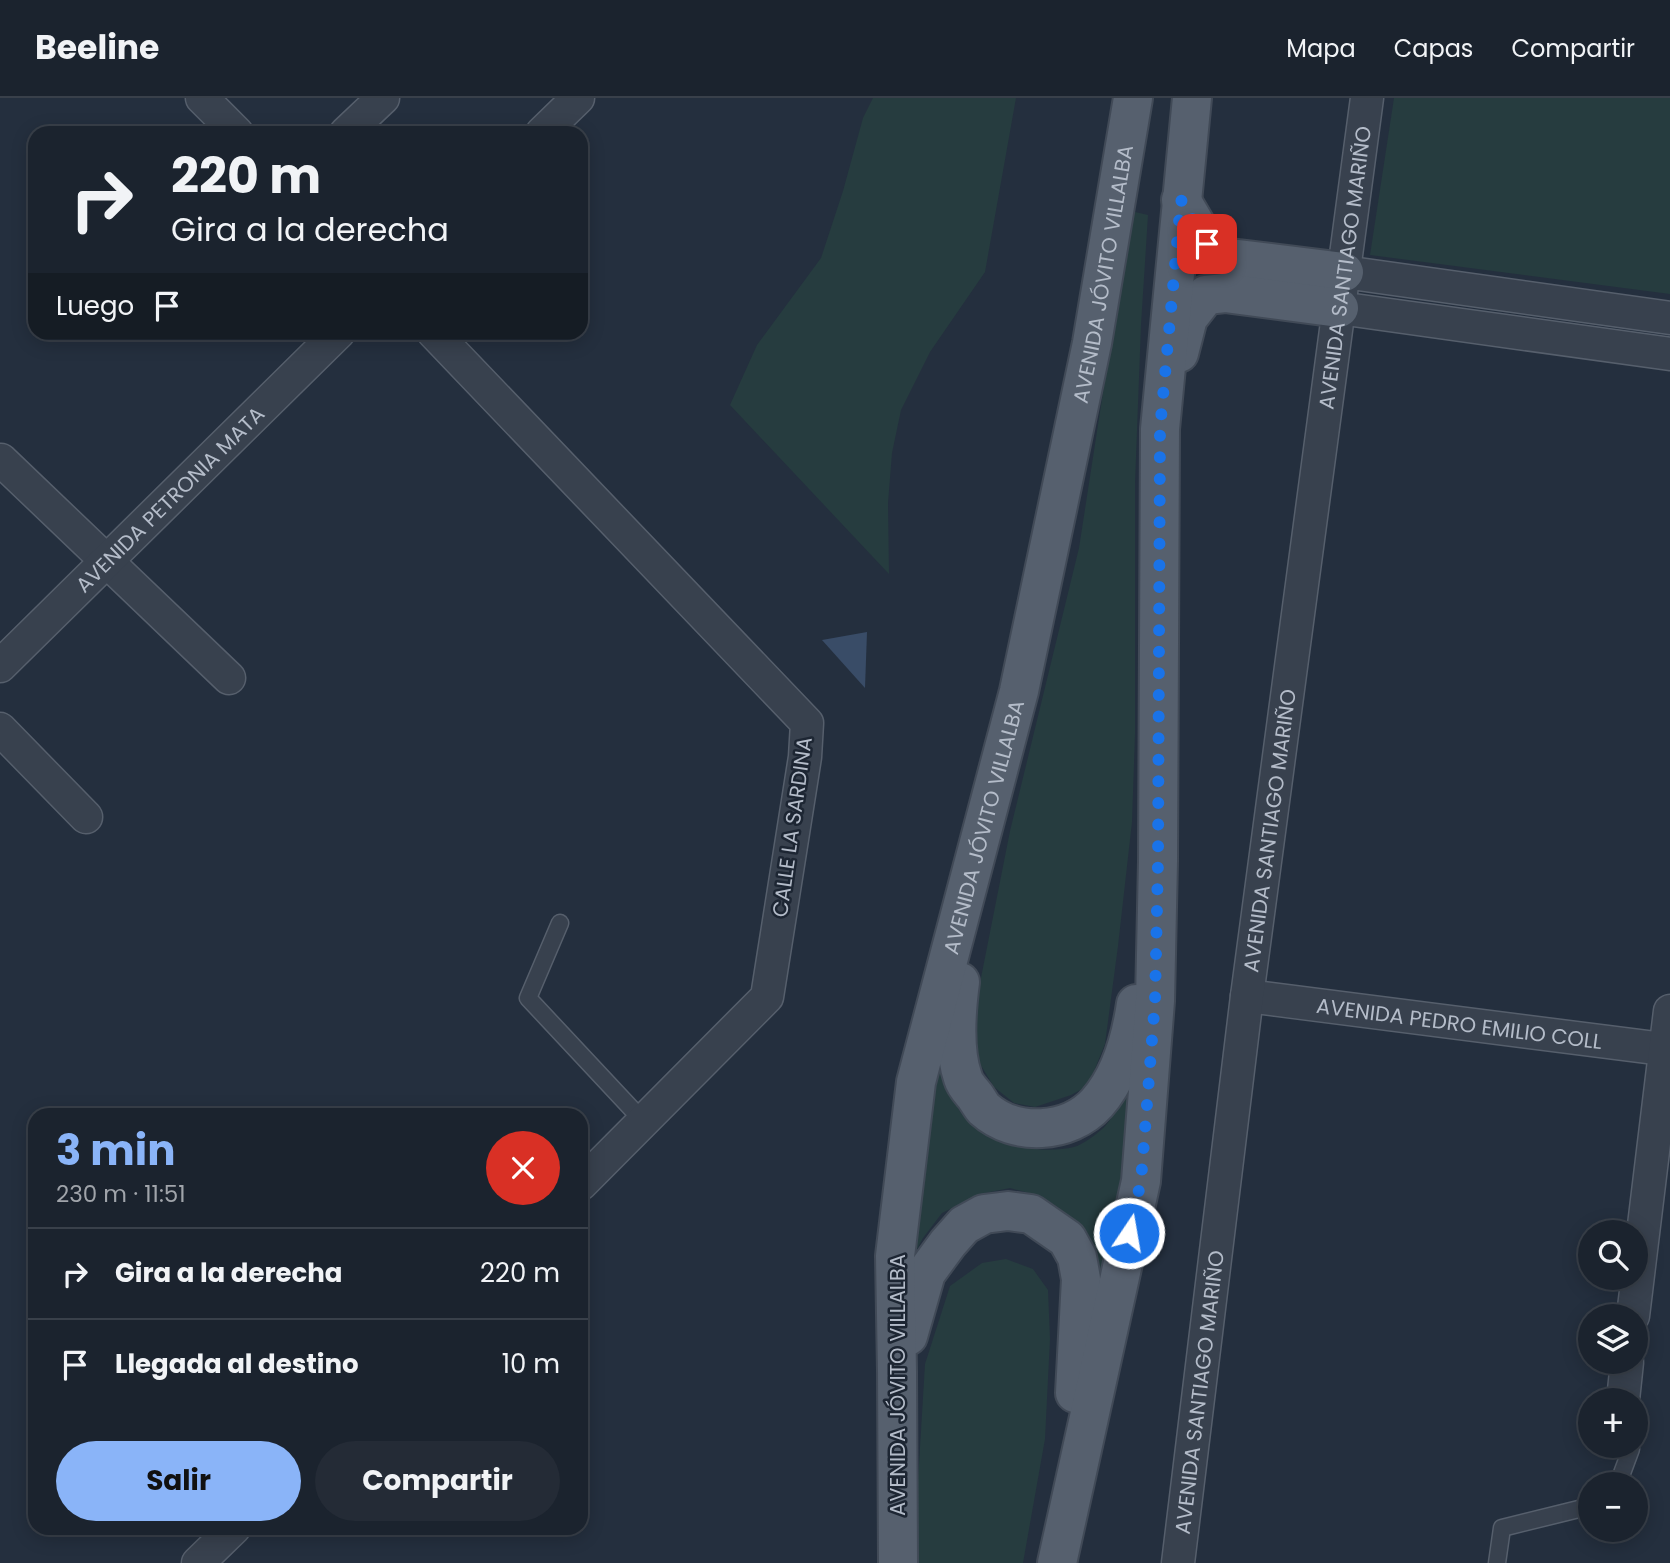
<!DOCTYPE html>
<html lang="es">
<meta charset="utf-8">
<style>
body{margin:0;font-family:Poppins,sans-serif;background:#242b36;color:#f1f3f6;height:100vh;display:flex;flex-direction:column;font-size:26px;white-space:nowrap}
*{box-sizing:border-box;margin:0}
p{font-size:23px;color:#a0a4aa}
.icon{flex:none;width:38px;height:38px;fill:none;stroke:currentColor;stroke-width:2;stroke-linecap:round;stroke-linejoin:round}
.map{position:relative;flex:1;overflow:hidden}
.sheet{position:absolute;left:28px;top:1010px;width:560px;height:427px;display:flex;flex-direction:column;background:#1b232e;border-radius:21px;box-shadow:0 4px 18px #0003,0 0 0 2px #39404a}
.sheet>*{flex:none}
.top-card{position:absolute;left:28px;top:28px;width:560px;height:214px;border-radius:21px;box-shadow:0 4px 18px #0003,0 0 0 2px #39404a;background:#1b232e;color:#f1f3f6;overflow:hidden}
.fabs{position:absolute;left:1578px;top:1122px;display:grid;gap:14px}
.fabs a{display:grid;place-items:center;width:70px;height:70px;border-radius:50%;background:#1b232e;box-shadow:0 4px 18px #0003,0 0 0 2px #39404a;font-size:35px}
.pin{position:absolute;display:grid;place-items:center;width:60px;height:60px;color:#fff;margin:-30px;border-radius:14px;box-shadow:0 4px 10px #0006}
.me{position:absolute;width:77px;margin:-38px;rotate:12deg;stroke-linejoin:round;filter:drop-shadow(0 0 5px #0008)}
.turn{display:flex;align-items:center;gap:24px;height:147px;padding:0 28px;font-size:32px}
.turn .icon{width:91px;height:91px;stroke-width:2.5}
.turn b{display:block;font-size:49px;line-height:60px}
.then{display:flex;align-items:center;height:66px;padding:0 28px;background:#0003;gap:14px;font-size:26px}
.round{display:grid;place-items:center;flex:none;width:74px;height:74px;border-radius:37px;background:#242b36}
.head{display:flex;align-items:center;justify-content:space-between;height:119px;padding:0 28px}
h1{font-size:42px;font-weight:700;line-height:52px;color:#8ab4f8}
.button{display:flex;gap:14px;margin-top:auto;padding:14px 28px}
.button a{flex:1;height:80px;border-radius:42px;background:#8ab4f8;color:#111;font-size:28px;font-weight:700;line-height:80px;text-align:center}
.button a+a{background:#242b36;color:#f1f3f6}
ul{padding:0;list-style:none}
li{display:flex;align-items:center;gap:21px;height:91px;padding:0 28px;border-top:2px solid #39404a}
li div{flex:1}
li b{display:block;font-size:26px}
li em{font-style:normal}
header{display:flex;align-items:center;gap:42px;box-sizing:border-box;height:98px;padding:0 35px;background:#1b232e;border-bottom:2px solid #39404a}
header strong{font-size:33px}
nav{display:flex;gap:38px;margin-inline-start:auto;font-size:24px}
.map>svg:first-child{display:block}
.green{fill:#263c3f}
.water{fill:#394c67}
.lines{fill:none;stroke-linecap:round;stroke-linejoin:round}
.service-casing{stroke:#565f6c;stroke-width:19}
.minor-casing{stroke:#565f6c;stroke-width:35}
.primary-casing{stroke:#414a57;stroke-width:42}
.service{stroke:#38414e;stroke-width:16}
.minor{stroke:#38414e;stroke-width:32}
.primary{stroke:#56606e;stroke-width:38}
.route{stroke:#1a73e8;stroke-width:12;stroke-dasharray:0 21.6}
.labels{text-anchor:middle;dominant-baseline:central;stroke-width:5;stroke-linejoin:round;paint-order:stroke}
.street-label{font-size:21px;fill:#b4bcc9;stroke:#1d2633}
</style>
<header>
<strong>Beeline</strong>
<nav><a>Mapa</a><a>Capas</a><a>Compartir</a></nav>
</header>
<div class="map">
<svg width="1670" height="1465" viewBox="0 0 1670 1465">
<rect width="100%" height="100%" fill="#242f3e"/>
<!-- green -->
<g class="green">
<polygon points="873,0 1016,0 985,174 930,254 901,312 892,355 888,405 889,476 730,307 757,247 821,160 843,93 863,20"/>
<polygon points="1394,0 1670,0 1670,196 1370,157"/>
<polygon points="1131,113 1148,117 1141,227 1135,385 1135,636 1132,724 1118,848 1105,946 1088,988 1071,997 1035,1009 1014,1005 994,989 977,961 976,905 1010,733 1079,450"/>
<path d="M943 958C947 973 951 997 958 1010 978 1045 1036 1058 1074 1049 1082 1047 1094 1038 1101 1032 1114 1022 1123 996 1131 982L1122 1071 1100 1209 1075 1124 1056 1108 1036 1097 1010 1090 980 1096 942 1115 923 1140 910 1164 935 989Z"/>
<polygon points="1006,1161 1033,1171 1048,1192 1050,1241 1045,1341 1023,1465 917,1465 916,1416 925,1266 950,1188 982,1165"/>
</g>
<!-- water -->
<polygon class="water" points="867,534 865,590 822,542"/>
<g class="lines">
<!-- service casing -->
<g class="service-casing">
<g id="service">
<polyline points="560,825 528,900 644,1024"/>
<polyline points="1618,1386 1631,1351 1630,1348"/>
<polyline points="1497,1465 1502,1430 1591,1408"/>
</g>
</g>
<!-- minor casing -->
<g class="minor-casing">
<g id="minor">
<polyline points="202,0 237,35"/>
<polyline points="346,35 383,0"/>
<polyline points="542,35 578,0"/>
<polyline points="1344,174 1670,220"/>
<polyline points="1339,210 1670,256"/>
<polyline points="433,234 807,625 805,659 767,899 581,1086"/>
<polyline points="1,362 229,580"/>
<path id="s1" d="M0 568 339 234"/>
<polyline points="0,631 86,719"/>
<path id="s2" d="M1247 898 1670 952"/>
<polyline points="1633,1218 1670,913"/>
<polyline points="1623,1302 1627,1264"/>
<polyline points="198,1465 234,1430"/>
<path id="s3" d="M1178 1465 1247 898 1367 0"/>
</g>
</g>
<!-- primary casing -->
<g class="primary-casing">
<g id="primary">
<polyline points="1181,102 1207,146 1230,160 1344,174"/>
<polyline points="1179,255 1188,220 1206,197 1225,195 1339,210"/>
<path d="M960 884C956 914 953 952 963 980 965 987 971 993 975 998 978 1002 981 1008 984 1011 1015 1039 1069 1036 1097 1005 1120 979 1131 940 1136 906"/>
<polyline points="908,1238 926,1175 948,1145 964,1127 984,1116 1008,1113 1031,1116 1067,1141 1077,1159 1081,1181 1075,1295"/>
<path id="s4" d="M898 1465 897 1273 895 1158 916 984 1019 593 1092 245 1133 0"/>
<polyline points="1057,1465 1141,1083 1155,903 1158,763 1160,331 1192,0"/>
</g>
</g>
<!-- service -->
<use href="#service" class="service"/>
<!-- minor -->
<use href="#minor" class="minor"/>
<!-- primary -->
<use href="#primary" class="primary"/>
</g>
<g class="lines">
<!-- route -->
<polyline class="route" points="1129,1135 1141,1083 1155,903 1158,763 1160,331 1181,102 1207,146"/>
</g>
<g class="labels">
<!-- street labels -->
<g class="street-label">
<text stroke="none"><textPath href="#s3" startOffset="1306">AVENIDA SANTIAGO MARIÑO</textPath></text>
<text stroke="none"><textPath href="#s4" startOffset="1312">AVENIDA JÓVITO VILLALBA</textPath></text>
<text stroke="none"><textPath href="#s1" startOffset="238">AVENIDA PETRONIA MATA</textPath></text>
<text transform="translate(792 729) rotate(-82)">CALLE LA SARDINA</text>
<text stroke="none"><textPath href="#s4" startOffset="746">AVENIDA JÓVITO VILLALBA</textPath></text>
<text stroke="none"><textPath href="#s3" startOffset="738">AVENIDA SANTIAGO MARIÑO</textPath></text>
<text stroke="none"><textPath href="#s2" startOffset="214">AVENIDA PEDRO EMILIO COLL</textPath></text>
<text transform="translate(897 1287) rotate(-90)">AVENIDA JÓVITO VILLALBA</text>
<text stroke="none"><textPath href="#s3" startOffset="172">AVENIDA SANTIAGO MARIÑO</textPath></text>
</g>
</g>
</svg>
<div class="fabs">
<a><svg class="icon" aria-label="search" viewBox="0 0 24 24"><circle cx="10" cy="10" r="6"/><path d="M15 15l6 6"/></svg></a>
<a><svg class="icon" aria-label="layers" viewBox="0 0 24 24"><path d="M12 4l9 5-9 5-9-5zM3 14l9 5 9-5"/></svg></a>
<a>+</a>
<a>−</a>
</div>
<div class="pin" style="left:1207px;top:146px;background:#d93025"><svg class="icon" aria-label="arrive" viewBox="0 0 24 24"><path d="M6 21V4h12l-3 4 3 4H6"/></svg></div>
<svg class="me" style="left:1129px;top:1135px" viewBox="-20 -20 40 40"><circle r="17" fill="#1a73e8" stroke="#fff" stroke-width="3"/><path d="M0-11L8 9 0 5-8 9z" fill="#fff"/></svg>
<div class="top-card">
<div class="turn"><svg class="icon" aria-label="right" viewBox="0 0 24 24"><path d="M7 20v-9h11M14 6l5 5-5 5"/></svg><div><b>220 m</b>Gira a la derecha</div></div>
<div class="then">Luego<svg class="icon" aria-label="arrive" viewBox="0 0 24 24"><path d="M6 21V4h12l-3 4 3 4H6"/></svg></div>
</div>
<section class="sheet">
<div class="head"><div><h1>3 min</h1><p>230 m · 11:51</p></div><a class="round" style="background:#d93025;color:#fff"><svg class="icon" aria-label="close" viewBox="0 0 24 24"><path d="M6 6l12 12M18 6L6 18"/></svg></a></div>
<ul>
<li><svg class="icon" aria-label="right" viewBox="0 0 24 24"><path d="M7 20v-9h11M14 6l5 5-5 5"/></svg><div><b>Gira a la derecha</b></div><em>220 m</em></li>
<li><svg class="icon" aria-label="arrive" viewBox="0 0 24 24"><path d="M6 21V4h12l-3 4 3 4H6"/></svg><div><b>Llegada al destino</b></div><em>10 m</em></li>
</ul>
<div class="button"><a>Salir</a><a>Compartir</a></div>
</section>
</div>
